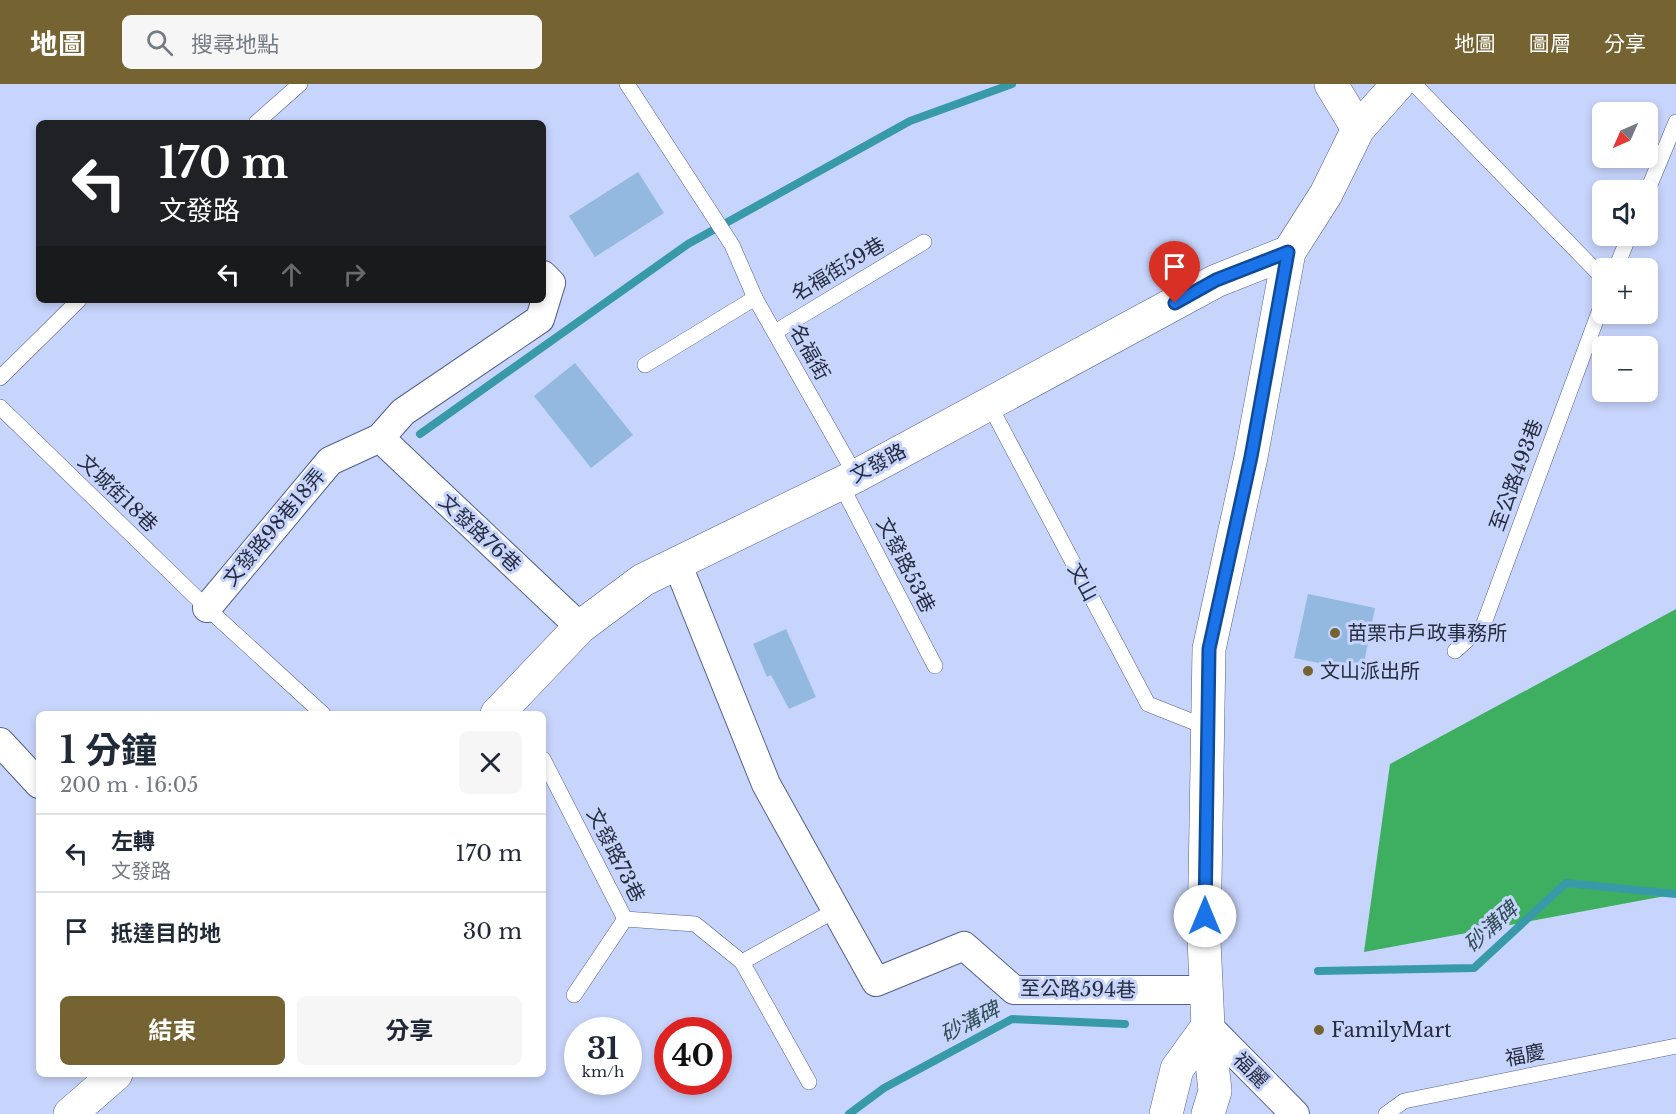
<!DOCTYPE html>
<html lang="zh-TW">
<meta charset="utf-8">
<style>
body{margin:0;font-family:"Libre Baskerville","Noto Sans TC",serif;background:#f6f6f7;color:#1f2937;height:100vh;display:flex;flex-direction:column;font-size:22px;white-space:nowrap}
*{box-sizing:border-box;margin:0}
p{font-size:20px;color:#747a83}
.icon{flex:none;width:33px;height:33px;fill:none;stroke:currentColor;stroke-width:2;stroke-linecap:round;stroke-linejoin:round}
.map{position:relative;flex:1;overflow:hidden}
.side{position:absolute;left:36px;top:627px;width:510px;height:366px;display:flex;flex-direction:column;background:#fff;border-radius:9px;box-shadow:0 3px 9px #0003}
.side>*{flex:none}
.hud{position:absolute;left:36px;top:36px;width:510px;height:183px;border-radius:9px;box-shadow:0 3px 9px #0003;background:#202124;color:#fff;overflow:hidden}
.needle{width:39px;rotate:225deg}
.tools{position:absolute;left:1592px;top:18px;display:grid;gap:12px}
.tools a{display:grid;place-items:center;width:66px;height:66px;border-radius:9px;background:#fff;box-shadow:0 3px 9px #0003;font-size:30px}
.speed{position:absolute;left:564px;top:933px;display:flex;gap:12px;font-size:30px;font-weight:700;text-align:center}
.speed>*{display:grid;place-content:center;width:78px;height:78px;border-radius:50%;background:#fff;box-shadow:0 3px 9px #0003;line-height:1}
.speed small{font-size:15px;font-weight:400}
.speed .limit{border:9px solid #d22;background:#fff;color:#111}
.pin{position:absolute;display:grid;place-items:center;width:51px;height:51px;color:#fff;margin:-62px -26px;border-radius:50% 50% 50% 0;rotate:-45deg;box-shadow:0 0 6px #0007}
.pin .icon{rotate:45deg}
.me{position:absolute;width:66px;margin:-33px;rotate:0deg;stroke-linejoin:round;filter:drop-shadow(0 0 4px #0008)}
.turn{display:flex;align-items:center;gap:21px;height:126px;padding:0 24px;font-size:27px}
.turn .icon{width:78px;height:78px;stroke-width:2.5}
.turn b{display:block;font-size:42px;line-height:51px}
.lanes{display:flex;align-items:center;height:57px;padding:0 24px;background:#0003;justify-content:center;gap:30px;direction:ltr}
.lanes .off{opacity:.35}
.round{display:grid;place-items:center;flex:none;width:63px;height:63px;border-radius:9px;background:#f6f6f7}
.head{display:flex;align-items:center;justify-content:space-between;height:102px;padding:0 24px}
h1{font-size:36px;font-weight:700;line-height:45px}
.action{display:flex;gap:12px;margin-top:auto;padding:12px 24px}
.action a{flex:1;height:69px;border-radius:9px;background:#756331;color:#fff;font-size:24px;font-weight:700;line-height:69px;text-align:center}
.action a+a{background:#f6f6f7;color:#1f2937}
ul{padding:0;list-style:none}
li{display:flex;align-items:center;gap:18px;height:78px;padding:0 24px;border-top:2px solid #e0e1e3}
li div{flex:1}
li b{display:block;font-size:22px}
li em{font-style:normal}
header{display:flex;align-items:center;gap:36px;box-sizing:border-box;height:84px;padding:0 30px;background:#756331;color:#fff}
header strong{font-size:28px}
nav{display:flex;gap:33px;margin-inline-start:auto;font-size:21px}
.search{width:420px;height:54px;background:#f6f6f7;display:flex;align-items:center;gap:15px;box-sizing:border-box;padding:0 21px;border-radius:9px;color:#747a83;font-size:22px}
.map>svg:first-child{display:block}
.forest{fill:#3eaf61}
.lines{fill:none;stroke-linecap:round;stroke-linejoin:round}
.stream{stroke:#389aa9;stroke-width:8}
.building{fill:#94b9e0}
.lane-casing{stroke:#54618b;stroke-width:16}
.street-casing{stroke:#54618b;stroke-width:30}
.secondary-casing{stroke:#54618b;stroke-width:34}
.lane{stroke:#fff;stroke-width:15}
.street{stroke:#fff;stroke-width:28}
.secondary{stroke:#fff;stroke-width:33}
.route-casing{stroke:#114b97;stroke-width:15}
.route{stroke:#1a73e8;stroke-width:10}
.poi-dot{fill:#756331;stroke:#c7d4fb;stroke-width:2}
.labels{text-anchor:middle;dominant-baseline:central;stroke-width:6;stroke-linejoin:round;paint-order:stroke}
.street-label{font-size:20px;fill:#262c3e;stroke:#c7d4fb}
.poi-label{font-size:20px;fill:#262c3e;stroke:#c7d4fb;text-anchor:start}
.water-label{font-size:21px;font-style:italic;fill:#304d53;stroke:#c7d4fb}
</style>
<header>
<strong>地圖</strong>
<div class="search"><svg class="icon" aria-label="search" viewBox="0 0 24 24"><circle cx="10" cy="10" r="6"/><path d="M15 15l6 6"/></svg>搜尋地點</div>
<nav><a>地圖</a><a>圖層</a><a>分享</a></nav>
</header>
<div class="map">
<svg width="1676" height="1030" viewBox="0 0 1676 1030">
<rect width="100%" height="100%" fill="#c7d4fb"/>
<!-- forest -->
<polygon class="forest" points="1676,525 1676,810 1364,868 1390,680"/>
<g class="lines">
<!-- stream -->
<g class="stream">
<polyline points="420,350 688,160 910,37 1012,0"/>
<polyline points="1318,887 1474,884 1566,799 1676,810"/>
<polyline points="849,1030 884,1004 1012,935 1125,940"/>
</g>
</g>
<!-- building -->
<g class="building">
<polygon points="638,88 664,129 595,173 569,132"/>
<polygon points="575,279 633,351 591,384 534,312"/>
<polygon points="1308,510 1375,524 1362,588 1294,574"/>
<polygon points="786,545 816,613 789,625 771,591 767,593 753,560"/>
</g>
<g class="lines">
<!-- lane casing -->
<g class="lane-casing">
<g id="lane">
<polyline points="627,0 732,161 755,214 856,392"/>
<polyline points="1414,0 1602,193"/>
<polyline points="256,39 300,0"/>
<polyline points="1647,108 1676,38"/>
<polyline points="1616,184 1629,152"/>
<polyline points="775,248 924,158"/>
<polyline points="645,281 755,214"/>
<polyline points="0,294 79,216"/>
<polyline points="989,320 1148,620 1206,643"/>
<polyline points="0,323 207,524 323,630"/>
<polyline points="840,399 935,582"/>
<polyline points="1455,567 1483,542 1602,220"/>
<polyline points="543,675 625,835 695,840 742,878"/>
<polyline points="574,911 625,835"/>
<polyline points="809,998 742,878 836,826"/>
<polyline points="1386,1030 1404,1017 1676,962"/>
</g>
</g>
<!-- street casing -->
<g class="street-casing">
<g id="street">
<polyline points="380,354 580,543"/>
<polyline points="677,479 766,700 876,898 964,862 1014,906 1206,906"/>
<polyline points="207,524 330,377 380,354 403,328 540,235 551,199 543,191"/>
<polyline points="0,658 39,700"/>
<polyline points="1208,942 1295,1030"/>
</g>
</g>
<!-- secondary casing -->
<g class="secondary-casing">
<g id="secondary">
<polyline points="1331,0 1358,45"/>
<polyline points="497,630 580,543 643,496 856,392 1216,197 1289,168"/>
<polyline points="70,1030 116,990"/>
<polyline points="1166,1030 1177,985 1208,942"/>
<polyline points="1208,1030 1215,1007 1208,942 1204,856 1209,565 1251,373 1289,168 1326,110 1358,45 1398,0"/>
</g>
</g>
<!-- lane -->
<use href="#lane" class="lane"/>
<!-- street -->
<use href="#street" class="street"/>
<!-- secondary -->
<use href="#secondary" class="secondary"/>
</g>
<g class="lines">
<!-- route casing -->
<g class="route-casing">
<polyline id="route" points="1175,219 1216,196 1288,168 1251,373 1209,565 1205,832"/>
</g>
<!-- route -->
<use href="#route" class="route"/>
</g>
<!-- markers -->
<g class="poi-dot">
<circle cx="1335" cy="549" r="6"/>
<circle cx="1308" cy="587" r="6"/>
<circle cx="1319" cy="946" r="6"/>
</g>
<g class="labels">
<!-- street labels -->
<g class="street-label">
<text transform="translate(838 185) rotate(-31)">名福街59巷</text>
<text transform="translate(810 268) rotate(61)">名福街</text>
<text transform="translate(878 379) rotate(-28)">文發路</text>
<text transform="translate(1516 391) rotate(-70)">至公路493巷</text>
<text transform="translate(118 409) rotate(44)">文城街18巷</text>
<text transform="translate(274 443) rotate(-50)">文發路98巷18弄</text>
<text transform="translate(480 449) rotate(43)">文發路76巷</text>
<text transform="translate(906 481) rotate(63)">文發路53巷</text>
<text transform="translate(1083 498) rotate(62)">文山</text>
<text transform="translate(616 771) rotate(63)">文發路73巷</text>
<text transform="translate(1078 905) rotate(1)">至公路594巷</text>
<text transform="translate(1525 971) rotate(-11)">福慶</text>
<text transform="translate(1251 986) rotate(45)">福麗</text>
</g>
<!-- poi labels -->
<g class="poi-label">
<text x="1347" y="549">苗栗市戶政事務所</text>
<text x="1320" y="587">文山派出所</text>
<text x="1331" y="946">FamilyMart</text>
</g>
<!-- water labels -->
<g class="water-label">
<text transform="translate(1491 843) rotate(-42)">砂溝碑</text>
<text transform="translate(970 938) rotate(-27)">砂溝碑</text>
</g>
</g>
</svg>
<div class="tools">
<a><svg class="needle" viewBox="-14 -14 28 28"><path d="M0-13l5 13h-10z" fill="#e53935"/><path d="M0 13l5-13h-10z" fill="#747a83"/></svg></a>
<a><svg class="icon" aria-label="sound" viewBox="0 0 24 24"><path d="M4 9h4l5-4v14l-5-4H4zM17 9q2 3 0 6"/></svg></a>
<a>+</a>
<a>−</a>
</div>
<div class="speed"><div>31<small>km/h</small></div><div class="limit">40</div></div>
<div class="pin" style="left:1175px;top:219px;background:#d93025"><svg class="icon" aria-label="arrive" viewBox="0 0 24 24"><path d="M6 21V4h12l-3 4 3 4H6"/></svg></div>
<svg class="me" style="left:1205px;top:832px" viewBox="-20 -20 40 40"><circle r="19" fill="#fff"/><path d="M0-13L10 11 0 6-10 11z" fill="#1a73e8"/></svg>
<div class="hud">
<div class="turn"><svg class="icon" aria-label="left" viewBox="0 0 24 24"><path d="M17 20v-9H6M10 6l-5 5 5 5"/></svg><div><b>170 m</b>文發路</div></div>
<div class="lanes"><svg class="icon" aria-label="left" viewBox="0 0 24 24"><path d="M17 20v-9H6M10 6l-5 5 5 5"/></svg><svg class="icon off" aria-label="ahead" viewBox="0 0 24 24"><path d="M12 20V5M6 11l6-6 6 6"/></svg><svg class="icon off" aria-label="right" viewBox="0 0 24 24"><path d="M7 20v-9h11M14 6l5 5-5 5"/></svg></div>
</div>
<section class="side">
<div class="head"><div><h1>1 分鐘</h1><p>200 m · 16:05</p></div><a class="round"><svg class="icon" aria-label="close" viewBox="0 0 24 24"><path d="M6 6l12 12M18 6L6 18"/></svg></a></div>
<ul>
<li><svg class="icon" aria-label="left" viewBox="0 0 24 24"><path d="M17 20v-9H6M10 6l-5 5 5 5"/></svg><div><b>左轉</b><p>文發路</p></div><em>170 m</em></li>
<li><svg class="icon" aria-label="arrive" viewBox="0 0 24 24"><path d="M6 21V4h12l-3 4 3 4H6"/></svg><div><b>抵達目的地</b></div><em>30 m</em></li>
</ul>
<div class="action"><a>結束</a><a>分享</a></div>
</section>
</div>
